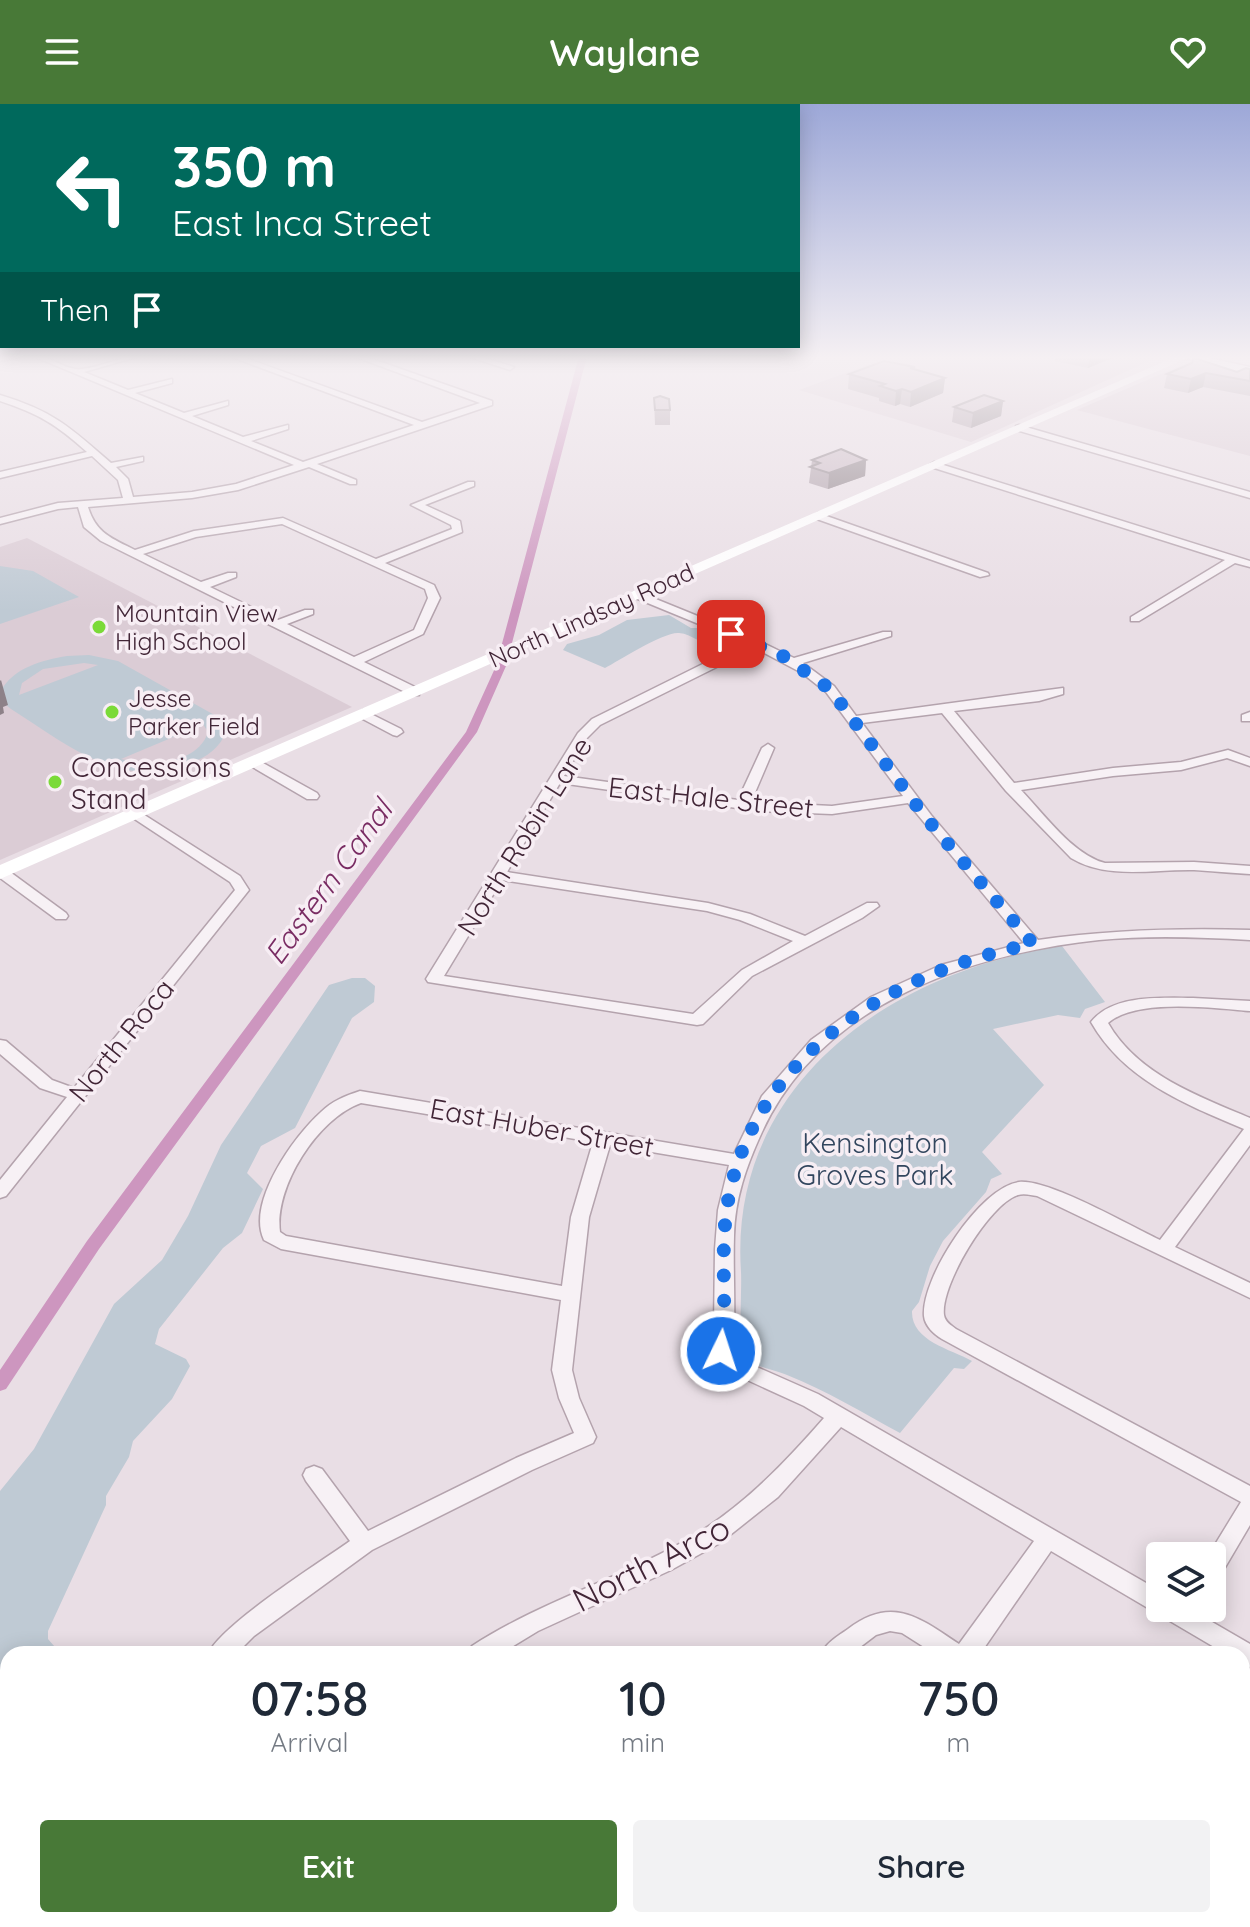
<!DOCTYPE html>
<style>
body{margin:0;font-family:Quicksand,sans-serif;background:#f2f2f3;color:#1f2937;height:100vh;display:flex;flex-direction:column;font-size:30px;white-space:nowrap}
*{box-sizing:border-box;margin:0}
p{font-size:26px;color:#747a83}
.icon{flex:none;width:44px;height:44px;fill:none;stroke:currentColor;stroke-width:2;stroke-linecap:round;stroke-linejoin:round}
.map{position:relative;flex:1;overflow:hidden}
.panel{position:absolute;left:0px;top:1542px;width:1250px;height:282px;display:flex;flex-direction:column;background:#fff;border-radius:24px 24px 0 0;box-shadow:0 4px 20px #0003}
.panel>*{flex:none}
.hud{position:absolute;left:0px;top:0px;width:800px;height:244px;box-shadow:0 4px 20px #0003;background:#00695c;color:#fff;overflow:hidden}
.tools{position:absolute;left:1146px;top:1438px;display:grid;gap:16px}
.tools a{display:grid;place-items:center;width:80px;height:80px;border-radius:8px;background:#fff;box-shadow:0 4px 20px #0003;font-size:40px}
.pin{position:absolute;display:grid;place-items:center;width:68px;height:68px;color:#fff;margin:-34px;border-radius:16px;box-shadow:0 4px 12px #0006}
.me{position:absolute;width:88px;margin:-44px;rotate:4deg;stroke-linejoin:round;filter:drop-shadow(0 0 6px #0008)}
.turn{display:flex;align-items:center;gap:28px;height:168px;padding:0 40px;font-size:36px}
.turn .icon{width:104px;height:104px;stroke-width:2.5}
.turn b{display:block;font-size:56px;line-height:68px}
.then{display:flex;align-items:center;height:76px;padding:0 40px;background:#0003;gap:16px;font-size:30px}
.eta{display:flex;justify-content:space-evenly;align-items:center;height:136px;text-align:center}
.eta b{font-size:48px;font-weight:600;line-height:56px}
.primary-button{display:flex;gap:16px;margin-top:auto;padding:16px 40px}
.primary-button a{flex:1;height:92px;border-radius:8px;background:#487937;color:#fff;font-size:32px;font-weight:600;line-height:92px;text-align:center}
.primary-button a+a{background:#f2f2f3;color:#1f2937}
header{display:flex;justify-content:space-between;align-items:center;height:104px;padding:0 40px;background:#487937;color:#fff;font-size:36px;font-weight:600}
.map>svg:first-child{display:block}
.built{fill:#dbccd5}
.green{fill:#bfcad4;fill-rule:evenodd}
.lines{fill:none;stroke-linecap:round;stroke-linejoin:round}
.canal{fill:#cd96bf;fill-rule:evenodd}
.minor-casing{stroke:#b4a3ad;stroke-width:3}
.primary-casing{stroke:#b69dad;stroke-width:3}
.minor{fill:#f7f1f5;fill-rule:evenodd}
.secondary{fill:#fff;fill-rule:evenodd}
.primary{fill:#fff;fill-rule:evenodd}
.wall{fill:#ad9ea8}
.shaded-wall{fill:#8d8188}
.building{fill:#c9b8c3;stroke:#8d8188;stroke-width:2}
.route{stroke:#1a73e8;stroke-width:14;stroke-dasharray:0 25.2}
.poi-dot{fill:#7bda38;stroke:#f7eef4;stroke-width:3}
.labels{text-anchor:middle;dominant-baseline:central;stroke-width:7;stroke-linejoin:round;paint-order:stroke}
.far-poi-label{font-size:24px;fill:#422637;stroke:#f7eef4;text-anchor:start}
.far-street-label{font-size:24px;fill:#422637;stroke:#f7eef4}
.poi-label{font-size:28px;fill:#422637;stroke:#f7eef4;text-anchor:start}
.street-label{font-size:28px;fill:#422637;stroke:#f7eef4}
.park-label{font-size:28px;fill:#32465e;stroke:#f7eef4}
.water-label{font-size:30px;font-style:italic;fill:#792c63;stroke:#f7eef4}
.near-street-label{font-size:34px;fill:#422637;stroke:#f7eef4}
</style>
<header><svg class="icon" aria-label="menu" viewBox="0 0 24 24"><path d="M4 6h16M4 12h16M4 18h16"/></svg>Waylane<svg class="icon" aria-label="heart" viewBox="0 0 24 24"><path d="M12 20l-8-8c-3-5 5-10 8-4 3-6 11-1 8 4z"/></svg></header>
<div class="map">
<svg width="1250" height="1823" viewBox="0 0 1250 1823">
<rect width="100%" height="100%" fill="#e9dee5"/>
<!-- built -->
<g class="built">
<polygon points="892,252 1157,252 1158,253 971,338 799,286"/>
<polygon points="1189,258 1250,271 1250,352 1077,306"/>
<polygon points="27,434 352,603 0,756 0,443"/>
</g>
<!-- green -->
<g class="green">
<polygon points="0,462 33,467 79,493 0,520"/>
<path d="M669 511 691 524H698L717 532 715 538 721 542C705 545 694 530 679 529 665 527 618 557 605 564L563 546 567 540 599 531 627 516Z"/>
<path d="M67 552 89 551 118 557 218 613 226 627C221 643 207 653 191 659 118 687 69 641 11 605L5 600 1 587C13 564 42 556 67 552ZM84 559 98 561 19 591 22 579 43 565ZM201 617 208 628C198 661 148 662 121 655L202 621Z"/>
<path d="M1062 842 1105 898 1085 905 1080 914 1058 911 993 925 1044 981 982 1048 1002 1070 991 1075 986 1088 943 1137 930 1162 919 1198 912 1207C911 1237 950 1245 972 1257L964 1265 954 1264 900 1329C863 1309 827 1287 787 1271 775 1266 751 1262 744 1252 738 1243 742 1185 741 1168 728 980 891 867 1062 842Z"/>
<polygon points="352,874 365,874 375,882 374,898 352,914 295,1024 261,1042 247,1069 263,1085 242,1129 223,1144 159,1225 155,1240 186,1255 190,1262 172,1295 133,1337 129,1353 106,1392 106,1401 48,1527 48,1535 61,1550 8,1550 8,1816 103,1816 105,1823 8,1823 6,1795 0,1785 0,1387 34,1345 114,1200 162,1156 188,1112 221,1041 329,881"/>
</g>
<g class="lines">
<!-- canal -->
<polygon class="canal" points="579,252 587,252 506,562 477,628 99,1145 6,1285 0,1287 0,1266 87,1137 466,628 496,562"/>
<!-- minor casing -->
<g class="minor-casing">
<g id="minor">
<polygon points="18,252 17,254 0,257 0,253"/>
<path d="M33 252C49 251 60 263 76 265 92 267 120 252 140 252L84 268 128 286 172 275V279L135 289 184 309 228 297V301L192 312 243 333 288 321V325L251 337 303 358 414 321 229 252H240L422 318 480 299 353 252H364L492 297V301L317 360 356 376V380H350L309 363 238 386 192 394 88 403C96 429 111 434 135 446L194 427 283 414 376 455 452 425 451 421 411 401 468 378H474V382L425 401 460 417 462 428 385 459 434 481 440 494 423 530 364 558 419 585V591H411L101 437 84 423 78 403 58 405 0 420V414L58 399 123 394 118 376 92 352 0 374V368L87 348C56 320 39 310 0 297V291C53 307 70 323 111 359L143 353V357L116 363 128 375 133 393 192 388 236 380 294 361ZM282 420 425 485 428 494 414 526 354 553 287 520 313 510V506H305L278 516 210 483 236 473V469H228L201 478 143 450 196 433Z"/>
<polygon points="467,252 479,252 514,263 510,266"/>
<polygon points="1019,321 1250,388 1250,394 1016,326 1016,322"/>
<polygon points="934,358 1250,457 1250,463 1235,459 1139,517 1131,517 1131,513 1225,456 931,363 929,361"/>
<polygon points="818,409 988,469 989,471 980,473 814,414 813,412"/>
<path d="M633 489H641L759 537 794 554 883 528H891V532L803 559 834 582 856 612 1063 584V590L1039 597 954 607 1014 679 1113 664 1181 658 1228 646 1250 654V662L1227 654 1181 666 1113 672 1021 686C1044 710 1073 751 1105 759L1194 758 1250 762V770C1231 769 1212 767 1194 766 1153 765 1107 776 1071 754L1006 687 942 609 862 619 931 711 1038 836C1109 826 1178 824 1250 826V836C1200 833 1149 831 1099 836 968 850 820 901 762 1028 746 1063 735 1094 734 1132 733 1163 735 1193 734 1223 733 1233 729 1243 734 1253L818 1290 1160 1487V1504H1188L1250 1540V1563L1242 1560V1550H1226L1051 1447 980 1550H935L902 1529 890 1527 876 1531 851 1550H821C826 1539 838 1532 848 1525 892 1491 920 1514 959 1540L1034 1437 841 1323 778 1393 720 1439 671 1466 538 1527 500 1550H468L472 1542C538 1499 613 1477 681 1439 738 1408 782 1362 824 1314L804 1302 719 1263 711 1247 714 1224 715 1145 718 1106 729 1061 610 1041 589 1113 572 1266 579 1294 596 1333 593 1339 532 1366 372 1446 254 1532 236 1550H208C222 1520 319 1459 350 1437L306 1377 303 1371 306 1365 314 1362 322 1365 368 1427 516 1354 574 1329 559 1294 552 1266 561 1196 281 1145 264 1136C246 1099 294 1032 321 1008 332 997 345 992 360 987L734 1050 762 992 811 936 871 893 941 861 1024 839 908 699 832 710 758 707 560 679 507 768 708 799 750 810 805 832 867 799H877L879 802 862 814 752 872 703 920 697 921 428 878 426 875 578 629 592 615 745 539 633 493ZM755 544 802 569 826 588 903 692 832 702 751 698 774 644 768 640 762 644 738 696 564 672 587 634 600 621ZM502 776 707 807 740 816 793 837 742 866 693 910 444 872ZM361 999 593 1038 571 1113 562 1182 286 1132 280 1128C274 1083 318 1014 361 999Z"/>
<polygon points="363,606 401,625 403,628 397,632 393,631 359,613 357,610"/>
<polygon points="1250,608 1250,617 1242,617 1242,611"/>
<polygon points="254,654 317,689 319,692 317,695 307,695 249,661 247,658"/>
<polygon points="135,705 240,772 249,786 6,1092 0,1094 0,1076 67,993 40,984 0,950 0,936 6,937 52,976 74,984 235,786 230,778 130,712 128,709"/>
<polygon points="0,764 6,765 66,809 68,812 66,815 56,815 0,774"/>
<path d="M1193 894 1250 897V907C1213 904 1136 894 1108 919 1137 970 1198 992 1250 1014V1041L1175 1143 1250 1179V1194L1037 1092C1031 1091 1024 1089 1018 1091 989 1100 940 1182 944 1211 945 1218 951 1221 956 1225L1250 1382V1421L1220 1472 1212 1475V1452H1208L1241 1398 942 1235C934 1230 925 1222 924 1212 921 1174 980 1083 1019 1078 1049 1075 1130 1122 1160 1136L1244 1025C1185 1000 1124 976 1091 918 1113 890 1161 894 1193 894Z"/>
<polygon points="155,1816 186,1816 183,1823 152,1823"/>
<polygon points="197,1816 227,1816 230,1823 200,1823"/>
<polygon points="431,1816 461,1816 458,1823 428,1823"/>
<polygon points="683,1816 713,1816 716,1823 686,1823"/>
<polygon points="1064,1816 1092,1816 1089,1823 1061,1823"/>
</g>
</g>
<!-- primary casing -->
<g class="primary-casing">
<polygon id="primary" points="1179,252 1201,252 1250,263 1250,271"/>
</g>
<!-- minor -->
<use href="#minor" class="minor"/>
<!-- secondary -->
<polygon class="secondary" points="1177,252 1192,252 0,775 0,761"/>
<!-- primary -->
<use href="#primary" class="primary"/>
</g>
<!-- wall -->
<g class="wall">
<polygon points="1055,252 1112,252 1112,254 1088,264 1055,257"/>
<polygon points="1250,265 1250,292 1203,283 1188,289 1164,284 1167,270 1237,268"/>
<polygon points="915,266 945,274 943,289 910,303 900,300 895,302 879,297 879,294 848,285 849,270"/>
<polygon points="654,294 670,306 670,321 655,321"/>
<polygon points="1003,297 1001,312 971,324 952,318 954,303"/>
<polygon points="812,356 866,356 865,372 828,385 809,379"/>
</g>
<!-- shaded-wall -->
<g class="shaded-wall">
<polygon points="1090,252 1112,252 1112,254 1088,264"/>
<polygon points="1206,269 1203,283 1188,289 1191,275"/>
<polygon points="945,274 943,289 910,303 911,288"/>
<polygon points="902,285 900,300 895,302 896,287"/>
<polygon points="1003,297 1001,312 971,324 973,309"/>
<polygon points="866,356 865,372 828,385 829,369"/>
<polygon points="1,576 8,601 3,603 4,609 0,611 0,577"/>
</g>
<!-- building -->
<g class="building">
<polygon points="1194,254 1237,268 1246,264 1250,265 1250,277 1206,269 1191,275 1167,270 1192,259"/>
<polygon points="884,257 915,263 910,264 945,274 911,288 902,285 896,287 880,282 885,280 849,270"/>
<polygon points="984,291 1003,297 973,309 954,303"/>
<polygon points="660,292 669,295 670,306 655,306 654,294"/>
<polygon points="841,345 866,356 829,369 810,363 820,359 812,356"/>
</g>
<!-- sky -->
<linearGradient id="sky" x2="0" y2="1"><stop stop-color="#9da8d8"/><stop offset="0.5" stop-color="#f5f0f3"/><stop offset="1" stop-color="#f5f0f3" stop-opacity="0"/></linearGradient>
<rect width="1250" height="507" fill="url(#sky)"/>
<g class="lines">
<!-- route -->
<path class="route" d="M721 1247C721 1237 724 1227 724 1217 725 1171 720 1127 731 1083 763 944 902 865 1033 840L926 714 830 585 783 552 731 530"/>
</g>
<!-- markers -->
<g class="poi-dot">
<circle cx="99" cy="523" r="8"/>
<circle cx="112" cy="608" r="8"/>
<circle cx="55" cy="678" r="8"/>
</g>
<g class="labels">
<!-- far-poi labels -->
<g class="far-poi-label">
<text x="115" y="509">Mountain View<tspan x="115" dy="28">High School</tspan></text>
<text x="128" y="594">Jesse<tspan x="128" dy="28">Parker Field</tspan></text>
</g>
<!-- far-street labels -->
<g class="far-street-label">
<text transform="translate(591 511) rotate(-24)">North Lindsay Road</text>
</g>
<!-- poi labels -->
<g class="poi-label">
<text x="71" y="662">Concessions<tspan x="71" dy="32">Stand</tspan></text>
</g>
<!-- street labels -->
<g class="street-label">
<text transform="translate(711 693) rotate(6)">East Hale Street</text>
<text transform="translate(524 732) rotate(-58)">North Robin Lane</text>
<text transform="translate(121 936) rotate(-51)">North Roca</text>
<text transform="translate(542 1023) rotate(10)">East Huber Street</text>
</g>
<!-- park labels -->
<g class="park-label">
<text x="875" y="1038">Kensington<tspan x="875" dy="32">Groves Park</tspan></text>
</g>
<!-- water labels -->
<g class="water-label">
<text transform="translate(328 778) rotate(-54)">Eastern Canal</text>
</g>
<!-- near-street labels -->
<g class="near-street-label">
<text transform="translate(651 1459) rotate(-27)">North Arco</text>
</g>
</g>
</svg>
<div class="tools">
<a><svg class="icon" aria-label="layers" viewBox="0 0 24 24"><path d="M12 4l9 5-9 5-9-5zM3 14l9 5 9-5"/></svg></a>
</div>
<div class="pin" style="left:731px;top:530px;background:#d93025"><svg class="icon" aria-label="arrive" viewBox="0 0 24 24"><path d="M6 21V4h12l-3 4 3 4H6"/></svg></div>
<svg class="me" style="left:721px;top:1247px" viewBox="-20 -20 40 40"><circle r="17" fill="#1a73e8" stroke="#fff" stroke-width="3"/><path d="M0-11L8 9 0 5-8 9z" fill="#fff"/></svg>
<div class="hud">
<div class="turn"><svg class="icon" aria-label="left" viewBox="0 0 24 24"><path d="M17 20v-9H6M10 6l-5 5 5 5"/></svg><div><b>350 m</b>East Inca Street</div></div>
<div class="then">Then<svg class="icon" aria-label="arrive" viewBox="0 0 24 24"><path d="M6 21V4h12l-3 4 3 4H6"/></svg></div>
</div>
<section class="panel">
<div class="eta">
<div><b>07:58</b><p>Arrival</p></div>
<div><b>10</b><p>min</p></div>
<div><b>750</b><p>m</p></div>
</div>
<div class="primary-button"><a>Exit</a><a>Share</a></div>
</section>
</div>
